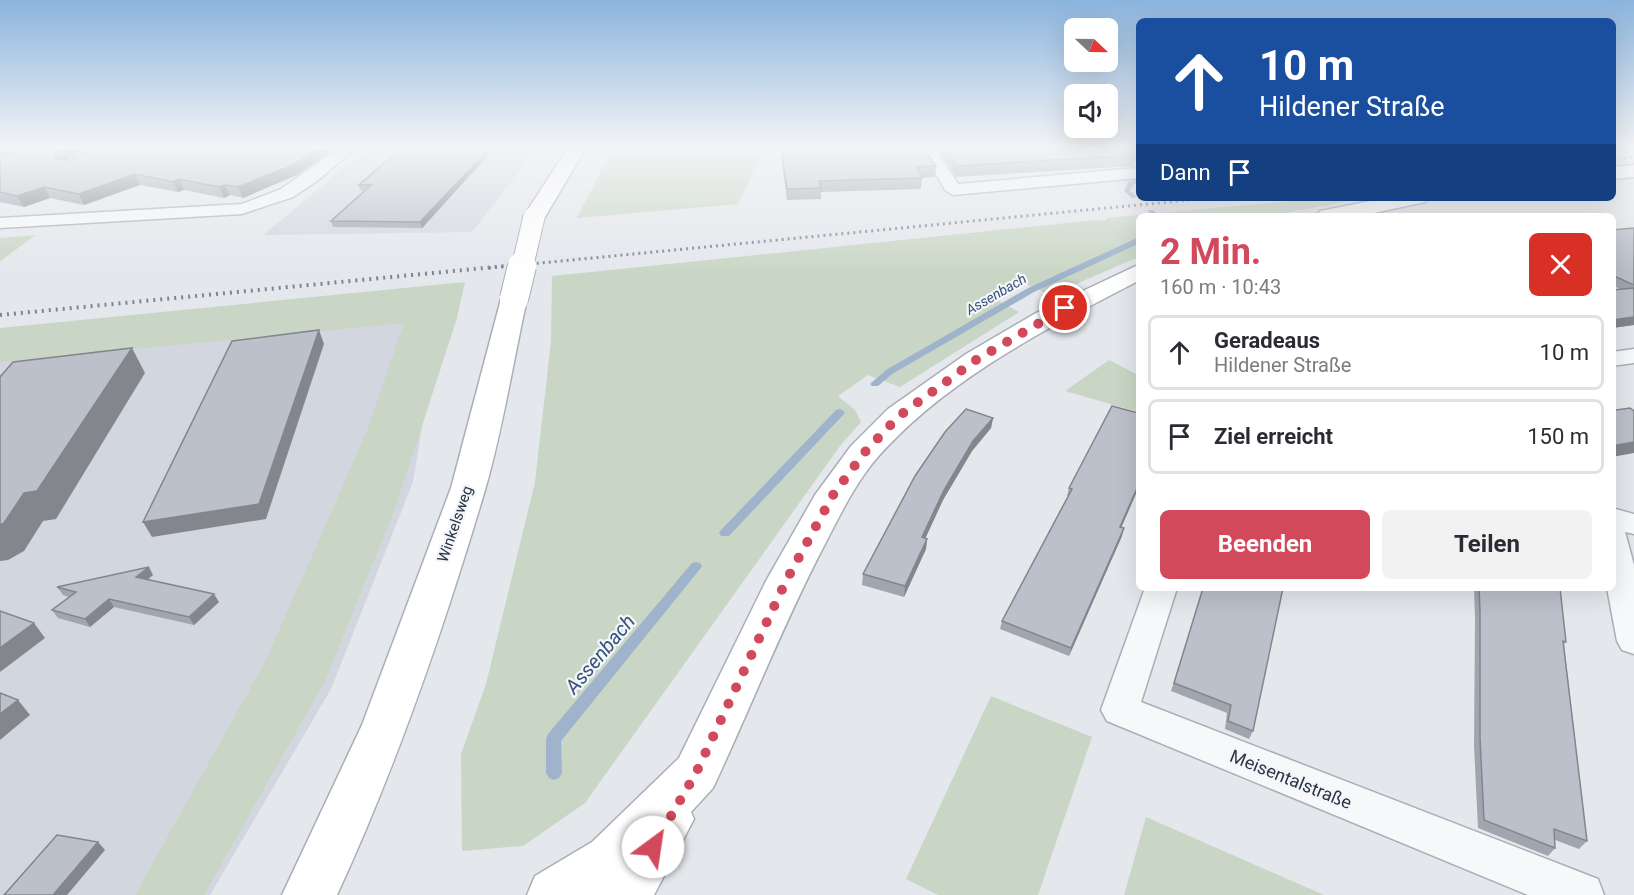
<!DOCTYPE html>
<html lang="de">
<meta charset="utf-8">
<style>
body{margin:0;font-family:Roboto,sans-serif;background:#f2f2f3;color:#2b2b33;height:100vh;display:flex;flex-direction:column;font-size:22px;white-space:nowrap}
*{box-sizing:border-box;margin:0}
p{font-size:20px;color:#7c7c81}
.icon{flex:none;width:33px;height:33px;fill:none;stroke:currentColor;stroke-width:2;stroke-linecap:round;stroke-linejoin:round}
.map{position:relative;flex:1;overflow:hidden}
.drawer{position:absolute;left:1136px;top:213px;width:480px;height:378px;display:flex;flex-direction:column;background:#fff;border-radius:9px;box-shadow:0 6px 24px #0002}
.drawer>*{flex:none}
.guide{position:absolute;left:1136px;top:18px;width:480px;height:183px;border-radius:9px;box-shadow:0 6px 24px #0002;background:#1a4fa0;color:#fff;overflow:hidden}
.needle{width:39px;rotate:112deg}
.controls{position:absolute;left:1064px;top:18px;display:grid;gap:12px}
.controls a{display:grid;place-items:center;width:54px;height:54px;border-radius:9px;background:#fff;box-shadow:0 6px 24px #0002;font-size:30px}
.pin{position:absolute;display:grid;place-items:center;width:51px;height:51px;color:#fff;margin:-26px;border:3px solid #fff;border-radius:50%;box-shadow:0 2px 6px #0007}
.me{position:absolute;width:66px;margin:-33px;rotate:31deg;stroke-linejoin:round;filter:drop-shadow(0 0 4px #0008)}
.turn{display:flex;align-items:center;gap:21px;height:126px;padding:0 24px;font-size:27px}
.turn .icon{width:78px;height:78px;stroke-width:2.5}
.turn b{display:block;font-size:42px;line-height:51px}
.then{display:flex;align-items:center;height:57px;padding:0 24px;background:#0003;gap:12px;font-size:22px}
.round{display:grid;place-items:center;flex:none;width:63px;height:63px;border-radius:9px;background:#f2f2f3}
.summary{display:flex;align-items:center;justify-content:space-between;height:102px;padding:0 24px}
h1{font-size:36px;font-weight:700;line-height:45px;color:#d1495b}
.primary-button{display:flex;gap:12px;margin-top:auto;padding:12px 24px}
.primary-button a{flex:1;height:69px;border-radius:9px;background:#d1495b;color:#fff;font-size:24px;font-weight:700;line-height:69px;text-align:center}
.primary-button a+a{background:#f2f2f3;color:#2b2b33}
ul{padding:0;list-style:none}
li{display:flex;align-items:center;gap:18px;height:75px;margin:0 12px 9px;padding:0 12px;border:3px solid #e1e1e2;border-radius:9px}
li div{flex:1}
li b{display:block;font-size:22px}
li em{font-style:normal}
.map>svg:first-child{display:block}
.built{fill:#d2d6de}
.green{fill:#c9d6c5}
.lines{fill:none;stroke-linecap:round;stroke-linejoin:round}
.stream{fill:#9fb4cc;fill-rule:evenodd}
.minor-casing{stroke:#a9aeb7;stroke-width:3}
.secondary-casing{stroke:#a9aeb7;stroke-width:3}
.minor{fill:#f7f8fa;fill-rule:evenodd}
.secondary{fill:#fff;fill-rule:evenodd}
.rail-far1{stroke:#7d8696;stroke-width:3;stroke-dasharray:2 4;stroke-linecap:butt}
.rail{stroke:#7d8696;stroke-width:4;stroke-dasharray:2 5;stroke-linecap:butt}
.secondary-bridge-far1-casing{stroke:#a9aeb7;stroke-width:23;stroke-linecap:butt}
.secondary-bridge-casing{stroke:#a9aeb7;stroke-width:30;stroke-linecap:butt}
.secondary-bridge-far1{stroke:#fff;stroke-width:21}
.secondary-bridge{stroke:#fff;stroke-width:28}
.wall{fill:#a1a5ae}
.shaded-wall{fill:#83868d}
.building{fill:#bbc0ca;stroke:#83868d;stroke-width:1.5}
.route{stroke:#d1495b;stroke-width:10;stroke-dasharray:0 18}
.labels{text-anchor:middle;dominant-baseline:central;stroke-width:4.5;stroke-linejoin:round;paint-order:stroke}
.far-water-label{font-size:14px;font-style:italic;fill:#34527a;stroke:#f4f6f9}
.street-label{font-size:15px;fill:#2b3445;stroke:#f4f6f9}
.near-street-label{font-size:18px;fill:#2b3445;stroke:#f4f6f9}
.near-water-label{font-size:20px;font-style:italic;fill:#34527a;stroke:#f4f6f9}
</style>
<div class="map">
<svg width="1634" height="895" viewBox="0 0 1634 895">
<rect width="100%" height="100%" fill="#e4e7ec"/>
<!-- built -->
<g class="built">
<polygon points="368,148 537,148 472,232 263,235"/>
<polygon points="444,291 413,482 331,689 210,895 0,895 0,337"/>
</g>
<!-- green -->
<g class="green">
<polygon points="613,148 764,148 738,204 577,218"/>
<polygon points="1323,198 1340,198 1345,202 1269,216 1138,216 1138,257 1051,295 1021,282 992,297 1019,312 900,387 868,375 838,396 855,410 861,422 840,446 585,803 523,846 462,851 461,754 486,684 535,482 551,341 552,276 1096,220 1105,221 1107,218"/>
<polygon points="36,235 0,261 0,238"/>
<polygon points="465,282 457,318 396,506 326,679 204,895 135,895 265,662 367,431 404,323 0,362 0,328"/>
<polygon points="1109,360 1138,375 1138,412 1065,391"/>
<polygon points="991,696 1092,737 1038,895 938,895 906,879"/>
<polygon points="1146,817 1324,895 1124,895"/>
</g>
<g class="lines">
<!-- stream -->
<g class="stream">
<polygon points="1138,179 1138,183 1134,184 1130,191 1137,197 1132,198 1124,191 1129,181"/>
<polygon points="1149,210 1153,210 1159,216 1152,216 1148,211"/>
<polygon points="1135,239 1138,239 1138,244 1034,292 892,374 878,386 872,386 870,384 886,370 1028,288"/>
<polygon points="840,409 845,412 844,414 729,536 721,536 719,533 721,530 836,410"/>
<polygon points="696,562 700,563 702,566 700,569 561,741 562,773 559,778 554,780 549,778 546,773 546,739 548,734 692,563"/>
</g>
<!-- minor casing -->
<g class="minor-casing">
<g id="minor">
<polygon points="339,148 356,148 317,181 293,197 242,214 0,228 0,218 242,204 281,189"/>
<polygon points="921,148 935,148 958,184 1138,168 1138,178 953,195 945,190"/>
<polygon points="1634,349 1634,363 1612,366 1612,352"/>
<polygon points="1612,508 1634,514 1634,534 1625,532 1634,565 1634,654 1622,650 1617,641 1607,588 1612,588"/>
<polygon points="1145,588 1177,588 1141,702 1598,879 1604,895 1528,895 1107,721 1101,710"/>
</g>
</g>
<!-- secondary casing -->
<g class="secondary-casing">
<g id="secondary">
<polygon points="568,148 586,148 542,222 526,222 523,217"/>
<polygon points="1634,165 1634,177 1612,179 1612,167"/>
<polygon points="1386,198 1428,198 1425,202 1360,216 1317,216 1320,211"/>
<path d="M1138 265V281C1046 329 946 379 876 459 855 484 840 515 825 544 783 624 751 707 713 788L691 812 694 819 654 895H527L535 876 592 842 679 758 766 581 815 495 851 446 888 409 966 354 1036 313Z"/>
<path d="M514 291 523 294 527 299C513 362 503 428 485 490 444 628 397 765 337 895H282L362 725 451 488 501 299 505 294Z"/>
</g>
</g>
<!-- minor -->
<use href="#minor" class="minor"/>
<!-- secondary -->
<use href="#secondary" class="secondary"/>
<!-- rail-far1 -->
<g class="rail-far1">
<polyline points="1612,160 1634,157"/>
<polyline points="489,268 1210,198"/>
</g>
<!-- rail -->
<polyline class="rail" points="0,315 505,266"/>
<!-- secondary-bridge-far1 casing -->
<g class="secondary-bridge-far1-casing">
<polyline id="secondary-bridge-far1" points="522,268 534,217"/>
</g>
<!-- secondary-bridge casing -->
<g class="secondary-bridge-casing">
<polyline id="secondary-bridge" points="514,299 522,266"/>
</g>
<!-- secondary-bridge-far1 -->
<use href="#secondary-bridge-far1" class="secondary-bridge-far1"/>
<!-- secondary-bridge -->
<use href="#secondary-bridge" class="secondary-bridge"/>
</g>
<!-- wall -->
<g class="wall">
<polygon points="0,148 89,148 67,159 71,160 207,149 209,151 334,149 297,175 243,198 230,195 224,198 184,190 178,192 140,185 84,205 50,198 24,207 0,202"/>
<polygon points="760,148 924,148 936,166 935,177 922,178 921,189 821,192 821,199 787,200 780,149"/>
<polygon points="937,148 1138,148 1138,163 1135,163 1134,166 956,177"/>
<polygon points="492,151 422,228 333,227 331,221 365,191 360,190 359,185"/>
<polygon points="1634,228 1634,325 1612,328 1620,289 1612,285 1612,230"/>
<polygon points="1138,413 1138,489 1121,528 1122,536 1069,656 1000,629 1002,621 1068,496 1067,496 1069,488"/>
<polygon points="993,418 991,428 972,451 943,500 925,538 927,539 926,549 904,597 862,585 863,574"/>
<polygon points="153,575 148,579 219,602 194,625 114,607 90,627 58,618 52,610 69,597 63,595 57,587"/>
<polygon points="1203,588 1253,731 1249,739 1225,729 1227,713 1171,691"/>
<polygon points="1474,588 1560,588 1566,642 1564,644 1587,841 1579,849 1555,840 1555,848 1548,856 1478,828 1474,746 1475,619"/>
</g>
<!-- shaded-wall -->
<g class="shaded-wall">
<polygon points="65,148 89,148 60,163 56,159 55,153"/>
<polygon points="318,148 333,148 334,149 297,175 243,198 238,187"/>
<polygon points="490,148 492,148 492,151 422,228 420,222"/>
<polygon points="135,174 140,185 84,205 79,194"/>
<polygon points="179,179 184,190 178,192 173,182"/>
<polygon points="225,185 230,195 224,198 219,187"/>
<polygon points="44,187 50,198 24,207 17,196"/>
<polygon points="1634,317 1634,325 1612,328 1612,320"/>
<polygon points="319,330 324,344 266,519 152,537 143,522"/>
<polygon points="132,348 145,373 56,519 43,521 24,551 8,560 0,561 0,525"/>
<polygon points="993,418 991,428 972,451 943,500 921,548 922,537 944,490 973,441"/>
<polygon points="1634,442 1634,453 1612,457 1612,446"/>
<polygon points="1138,486 1138,489 1118,535 1120,527"/>
<polygon points="1124,528 1122,536 1069,656 1071,648"/>
<polygon points="927,539 926,549 904,597 905,586"/>
<polygon points="149,567 153,575 141,585 136,577"/>
<polygon points="214,594 219,602 194,625 189,617"/>
<polygon points="109,599 114,607 90,627 85,619"/>
<polygon points="34,623 45,638 0,672 0,648"/>
<polygon points="18,700 30,715 0,740 0,714"/>
<polygon points="98,842 105,850 67,895 53,895"/>
</g>
<!-- building -->
<g class="building">
<polygon points="0,148 65,148 55,153 56,159 71,160 94,148 204,148 209,151 214,148 318,148 293,165 238,187 225,185 219,187 179,179 173,182 135,174 79,194 44,187 17,196 0,192 0,157 29,148"/>
<polygon points="402,148 490,148 420,222 331,221 371,185 359,185"/>
<polygon points="781,148 924,148 936,166 917,167 922,178 819,181 821,188 787,189"/>
<polygon points="945,148 1138,148 1138,152 1133,152 1136,155 957,166"/>
<polygon points="1634,228 1634,285 1612,275 1612,230"/>
<polygon points="1634,288 1634,317 1612,320 1612,290"/>
<polygon points="319,330 259,504 143,522 232,341"/>
<polygon points="132,348 37,491 24,493 4,523 0,525 0,377 13,362"/>
<polygon points="1112,406 1138,413 1138,486 1120,527 1124,528 1071,648 1002,621 1072,489 1069,488"/>
<polygon points="1612,408 1616,410 1630,408 1634,411 1634,442 1612,446"/>
<polygon points="966,409 993,418 973,441 944,490 922,537 927,539 905,586 863,574 915,476 945,432"/>
<polygon points="149,567 136,577 214,594 189,617 109,599 85,619 52,610 76,592 57,587"/>
<polygon points="1203,588 1283,588 1253,731 1228,721 1231,705 1174,683"/>
<polygon points="1479,588 1560,588 1566,642 1563,641 1587,841 1554,829 1555,848 1484,820 1480,738 1480,611"/>
<polygon points="0,611 34,623 0,648"/>
<polygon points="0,693 18,700 0,714"/>
<polygon points="57,835 98,842 53,895 4,895"/>
</g>
<!-- sky -->
<linearGradient id="sky" x2="0" y2="1"><stop stop-color="#8bb4dd"/><stop offset="0.54" stop-color="#f3f4f6"/><stop offset="1" stop-color="#f3f4f6" stop-opacity="0"/></linearGradient>
<rect width="1634" height="273" fill="url(#sky)"/>
<g class="lines">
<!-- route -->
<polyline class="route" points="653,847 696,773 786,581 833,495 864,453 899,416 976,360 1065,308"/>
</g>
<g class="labels">
<!-- far-water labels -->
<g class="far-water-label">
<text transform="translate(996 294) rotate(-30)">Assenbach</text>
</g>
<!-- street labels -->
<g class="street-label">
<text transform="translate(455 524) rotate(-71)">Winkelsweg</text>
</g>
<!-- near-street labels -->
<g class="near-street-label">
<text transform="translate(1291 779) rotate(22)">Meisentalstraße</text>
</g>
<!-- near-water labels -->
<g class="near-water-label">
<text transform="translate(600 654) rotate(-50)">Assenbach</text>
</g>
</g>
</svg>
<div class="controls">
<a><svg class="needle" viewBox="-14 -14 28 28"><path d="M0-13l5 13h-10z" fill="#e53935"/><path d="M0 13l5-13h-10z" fill="#7c7c81"/></svg></a>
<a><svg class="icon" aria-label="sound" viewBox="0 0 24 24"><path d="M4 9h4l5-4v14l-5-4H4zM17 9q2 3 0 6"/></svg></a>
</div>
<div class="pin" style="left:1065px;top:308px;background:#d93025"><svg class="icon" aria-label="arrive" viewBox="0 0 24 24"><path d="M6 21V4h12l-3 4 3 4H6"/></svg></div>
<svg class="me" style="left:653px;top:847px" viewBox="-20 -20 40 40"><circle r="19" fill="#fff"/><path d="M0-13L10 11 0 6-10 11z" fill="#d1495b"/></svg>
<div class="guide">
<div class="turn"><svg class="icon" aria-label="ahead" viewBox="0 0 24 24"><path d="M12 20V5M6 11l6-6 6 6"/></svg><div><b>10 m</b>Hildener Straße</div></div>
<div class="then">Dann<svg class="icon" aria-label="arrive" viewBox="0 0 24 24"><path d="M6 21V4h12l-3 4 3 4H6"/></svg></div>
</div>
<section class="drawer">
<div class="summary"><div><h1>2 Min.</h1><p>160 m · 10:43</p></div><a class="round" style="background:#d93025;color:#fff"><svg class="icon" aria-label="close" viewBox="0 0 24 24"><path d="M6 6l12 12M18 6L6 18"/></svg></a></div>
<ul>
<li><svg class="icon" aria-label="ahead" viewBox="0 0 24 24"><path d="M12 20V5M6 11l6-6 6 6"/></svg><div><b>Geradeaus</b><p>Hildener Straße</p></div><em>10 m</em></li>
<li><svg class="icon" aria-label="arrive" viewBox="0 0 24 24"><path d="M6 21V4h12l-3 4 3 4H6"/></svg><div><b>Ziel erreicht</b></div><em>150 m</em></li>
</ul>
<div class="primary-button"><a>Beenden</a><a>Teilen</a></div>
</section>
</div>
